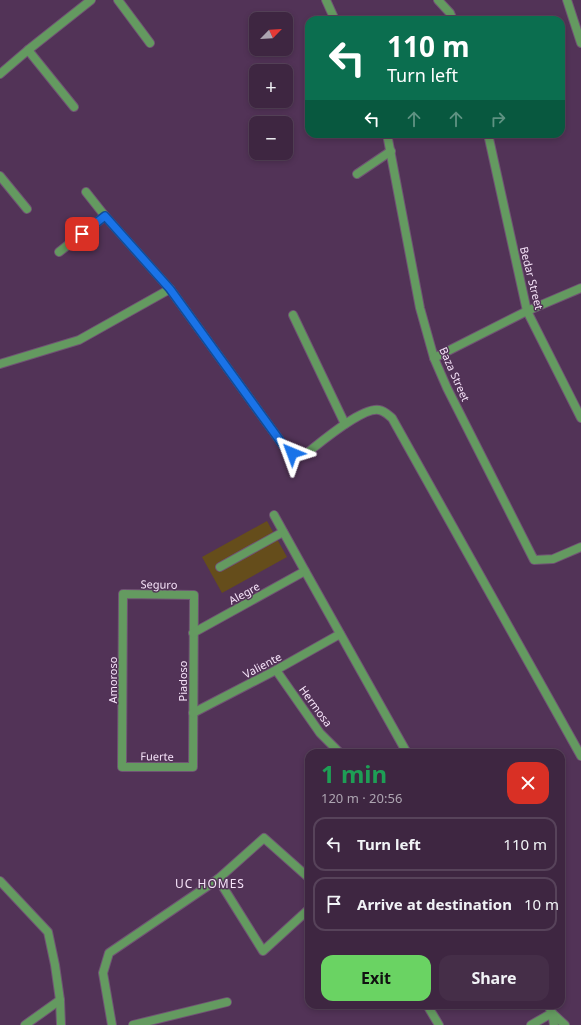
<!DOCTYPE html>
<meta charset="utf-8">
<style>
body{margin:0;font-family:"Noto Sans",sans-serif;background:#452e48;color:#f1f3f6;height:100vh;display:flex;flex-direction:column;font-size:15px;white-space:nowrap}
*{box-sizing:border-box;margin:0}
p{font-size:13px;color:#ada5b1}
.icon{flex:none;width:22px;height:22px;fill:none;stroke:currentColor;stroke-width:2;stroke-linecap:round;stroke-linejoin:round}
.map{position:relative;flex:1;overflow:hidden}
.side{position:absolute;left:305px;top:749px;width:260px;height:260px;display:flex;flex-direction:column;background:#3e2641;border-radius:12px;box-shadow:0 2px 6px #0003,0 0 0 1px #57435a}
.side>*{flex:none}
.hud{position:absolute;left:305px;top:16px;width:260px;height:122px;border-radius:12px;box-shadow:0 2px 6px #0003,0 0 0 1px #57435a;background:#0b6e4f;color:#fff;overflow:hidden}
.needle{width:26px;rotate:65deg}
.buttons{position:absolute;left:249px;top:12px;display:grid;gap:8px}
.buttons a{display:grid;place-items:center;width:44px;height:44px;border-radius:8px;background:#3e2641;box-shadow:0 2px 6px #0003,0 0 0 1px #57435a;font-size:20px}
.pin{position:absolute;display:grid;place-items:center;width:34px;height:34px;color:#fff;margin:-17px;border-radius:8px;box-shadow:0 2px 6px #0006}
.me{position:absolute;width:44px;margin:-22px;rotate:316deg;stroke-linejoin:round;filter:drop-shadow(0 0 3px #0008)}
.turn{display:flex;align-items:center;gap:14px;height:84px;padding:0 16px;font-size:18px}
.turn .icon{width:52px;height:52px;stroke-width:2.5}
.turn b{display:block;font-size:28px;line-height:34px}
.lanes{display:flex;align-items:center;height:38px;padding:0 16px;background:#0003;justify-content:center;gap:20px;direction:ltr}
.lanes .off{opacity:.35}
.round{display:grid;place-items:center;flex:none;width:42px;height:42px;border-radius:12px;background:#452e48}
.head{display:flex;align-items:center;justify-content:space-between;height:68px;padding:0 16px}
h1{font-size:24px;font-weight:700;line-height:30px;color:#1e9e55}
.cta{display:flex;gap:8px;margin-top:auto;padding:8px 16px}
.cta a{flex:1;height:46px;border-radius:12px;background:#6ad363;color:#111;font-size:16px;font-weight:700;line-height:46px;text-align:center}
.cta a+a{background:#452e48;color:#f1f3f6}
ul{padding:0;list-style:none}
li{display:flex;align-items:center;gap:12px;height:54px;margin:0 8px 6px;padding:0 8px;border:2px solid #57435a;border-radius:12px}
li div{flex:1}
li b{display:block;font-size:15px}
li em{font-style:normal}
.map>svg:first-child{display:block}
.green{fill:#654d1b}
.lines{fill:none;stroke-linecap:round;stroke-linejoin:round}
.lane-casing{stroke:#705374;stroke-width:10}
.street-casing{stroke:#705374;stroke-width:10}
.lane{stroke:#649a60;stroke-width:8}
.street{stroke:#649a60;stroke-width:8}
.route-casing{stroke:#114b97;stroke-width:10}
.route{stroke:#1a73e8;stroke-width:7}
.labels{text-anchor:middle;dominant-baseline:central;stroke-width:3;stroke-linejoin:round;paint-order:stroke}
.street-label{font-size:11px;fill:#f6e3f9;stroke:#523357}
.neighbourhood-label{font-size:12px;letter-spacing:1px;fill:#f6e3f9;stroke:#523357}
</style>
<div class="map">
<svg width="581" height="1025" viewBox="0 0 581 1025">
<rect width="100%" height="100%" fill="#523357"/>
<!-- green -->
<polygon class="green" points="267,521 287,557 222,593 202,557"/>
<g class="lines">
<!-- lane casing -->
<g class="lane-casing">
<g id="lane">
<polyline points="274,515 305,571"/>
<polyline points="220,567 283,532"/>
<polyline points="133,1025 227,1002"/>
</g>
</g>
<!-- street casing -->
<g class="street-casing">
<g id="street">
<polyline points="118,0 150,43"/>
<polyline points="326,0 335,20"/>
<polyline points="438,0 450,13 453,20"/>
<polyline points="567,0 581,43"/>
<polyline points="28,50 74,107"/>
<polyline points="0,74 28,50 91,0"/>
<polyline points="387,134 420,308 434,358 447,388 534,560 553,559 581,547"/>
<polyline points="488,134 527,311 581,418"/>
<polyline points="357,174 391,151"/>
<polyline points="0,176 27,209"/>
<path d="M86 192 105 216 170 289 286 449C293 454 298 455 307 453 321 442 362 407 379 410 385 411 388 415 392 418L581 756"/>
<polyline points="59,252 105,216"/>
<polyline points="293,315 345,424"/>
<polyline points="434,358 527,311 581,288"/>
<polyline points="0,364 79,340 170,289"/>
<polygon points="123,594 194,595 193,767 122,767"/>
<polyline points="193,633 305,571 407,753"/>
<polyline points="276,670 320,733 340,753"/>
<polyline points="193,713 276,670 340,634"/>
<polyline points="218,879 263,951 309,909"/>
<polyline points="0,881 48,932 55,965 60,1000 61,1025"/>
<polyline points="427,1005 439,1025"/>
<polyline points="548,1005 552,1013 565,1025"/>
<polyline points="552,1013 554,1025"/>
<polyline points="25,1025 60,1000"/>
<polyline points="112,1025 103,973 109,953 218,879 264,838 309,878"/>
<polyline points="531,1025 552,1013"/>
</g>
</g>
<!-- lane -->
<use href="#lane" class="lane"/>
<!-- street -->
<use href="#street" class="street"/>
</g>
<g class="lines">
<!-- route casing -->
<g class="route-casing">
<polyline id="route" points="82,234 105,216 170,289 286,449 292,453"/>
</g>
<!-- route -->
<use href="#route" class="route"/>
</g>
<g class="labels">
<!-- street labels -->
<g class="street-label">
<text transform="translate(532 278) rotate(76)">Bedar Street</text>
<text transform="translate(455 374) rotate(66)">Baza Street</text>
<text transform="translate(159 584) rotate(1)">Seguro</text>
<text transform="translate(244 593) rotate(-29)">Alegre</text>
<text transform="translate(262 665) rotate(-28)">Valiente</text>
<text transform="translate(112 680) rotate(-90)">Amoroso</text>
<text transform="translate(182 681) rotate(-90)">Piadoso</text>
<text transform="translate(316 706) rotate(54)">Hermosa</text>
<text transform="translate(157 756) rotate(1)">Fuerte</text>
</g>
<!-- neighbourhood labels -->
<g class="neighbourhood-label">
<text x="210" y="883">UC HOMES</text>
</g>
</g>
</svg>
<div class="buttons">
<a><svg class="needle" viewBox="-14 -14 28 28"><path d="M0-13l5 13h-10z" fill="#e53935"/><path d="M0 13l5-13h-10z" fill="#ada5b1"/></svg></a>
<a>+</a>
<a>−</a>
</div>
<div class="pin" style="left:82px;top:234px;background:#d93025"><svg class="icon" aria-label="arrive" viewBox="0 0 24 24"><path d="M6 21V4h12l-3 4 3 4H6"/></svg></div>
<svg class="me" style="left:292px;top:453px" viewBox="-20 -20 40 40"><path d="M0-17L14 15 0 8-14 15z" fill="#1a73e8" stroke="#fff" stroke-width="4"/></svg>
<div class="hud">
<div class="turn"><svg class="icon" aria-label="left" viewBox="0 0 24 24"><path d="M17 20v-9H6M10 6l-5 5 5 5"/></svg><div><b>110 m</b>Turn left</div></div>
<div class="lanes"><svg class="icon" aria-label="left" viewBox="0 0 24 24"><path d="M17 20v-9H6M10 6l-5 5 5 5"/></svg><svg class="icon off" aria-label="ahead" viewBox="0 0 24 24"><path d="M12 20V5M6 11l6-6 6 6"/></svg><svg class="icon off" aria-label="ahead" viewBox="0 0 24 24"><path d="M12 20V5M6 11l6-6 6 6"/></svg><svg class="icon off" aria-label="right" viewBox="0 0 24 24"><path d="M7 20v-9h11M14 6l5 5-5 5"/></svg></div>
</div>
<section class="side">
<div class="head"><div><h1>1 min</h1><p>120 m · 20:56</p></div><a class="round" style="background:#d93025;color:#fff"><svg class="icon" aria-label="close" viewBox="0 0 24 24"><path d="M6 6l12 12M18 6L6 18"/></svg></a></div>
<ul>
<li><svg class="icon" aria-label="left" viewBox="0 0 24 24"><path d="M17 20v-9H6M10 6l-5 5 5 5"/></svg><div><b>Turn left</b></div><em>110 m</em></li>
<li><svg class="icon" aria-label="arrive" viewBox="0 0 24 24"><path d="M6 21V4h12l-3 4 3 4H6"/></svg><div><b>Arrive at destination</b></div><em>10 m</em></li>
</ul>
<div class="cta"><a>Exit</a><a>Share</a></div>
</section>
</div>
